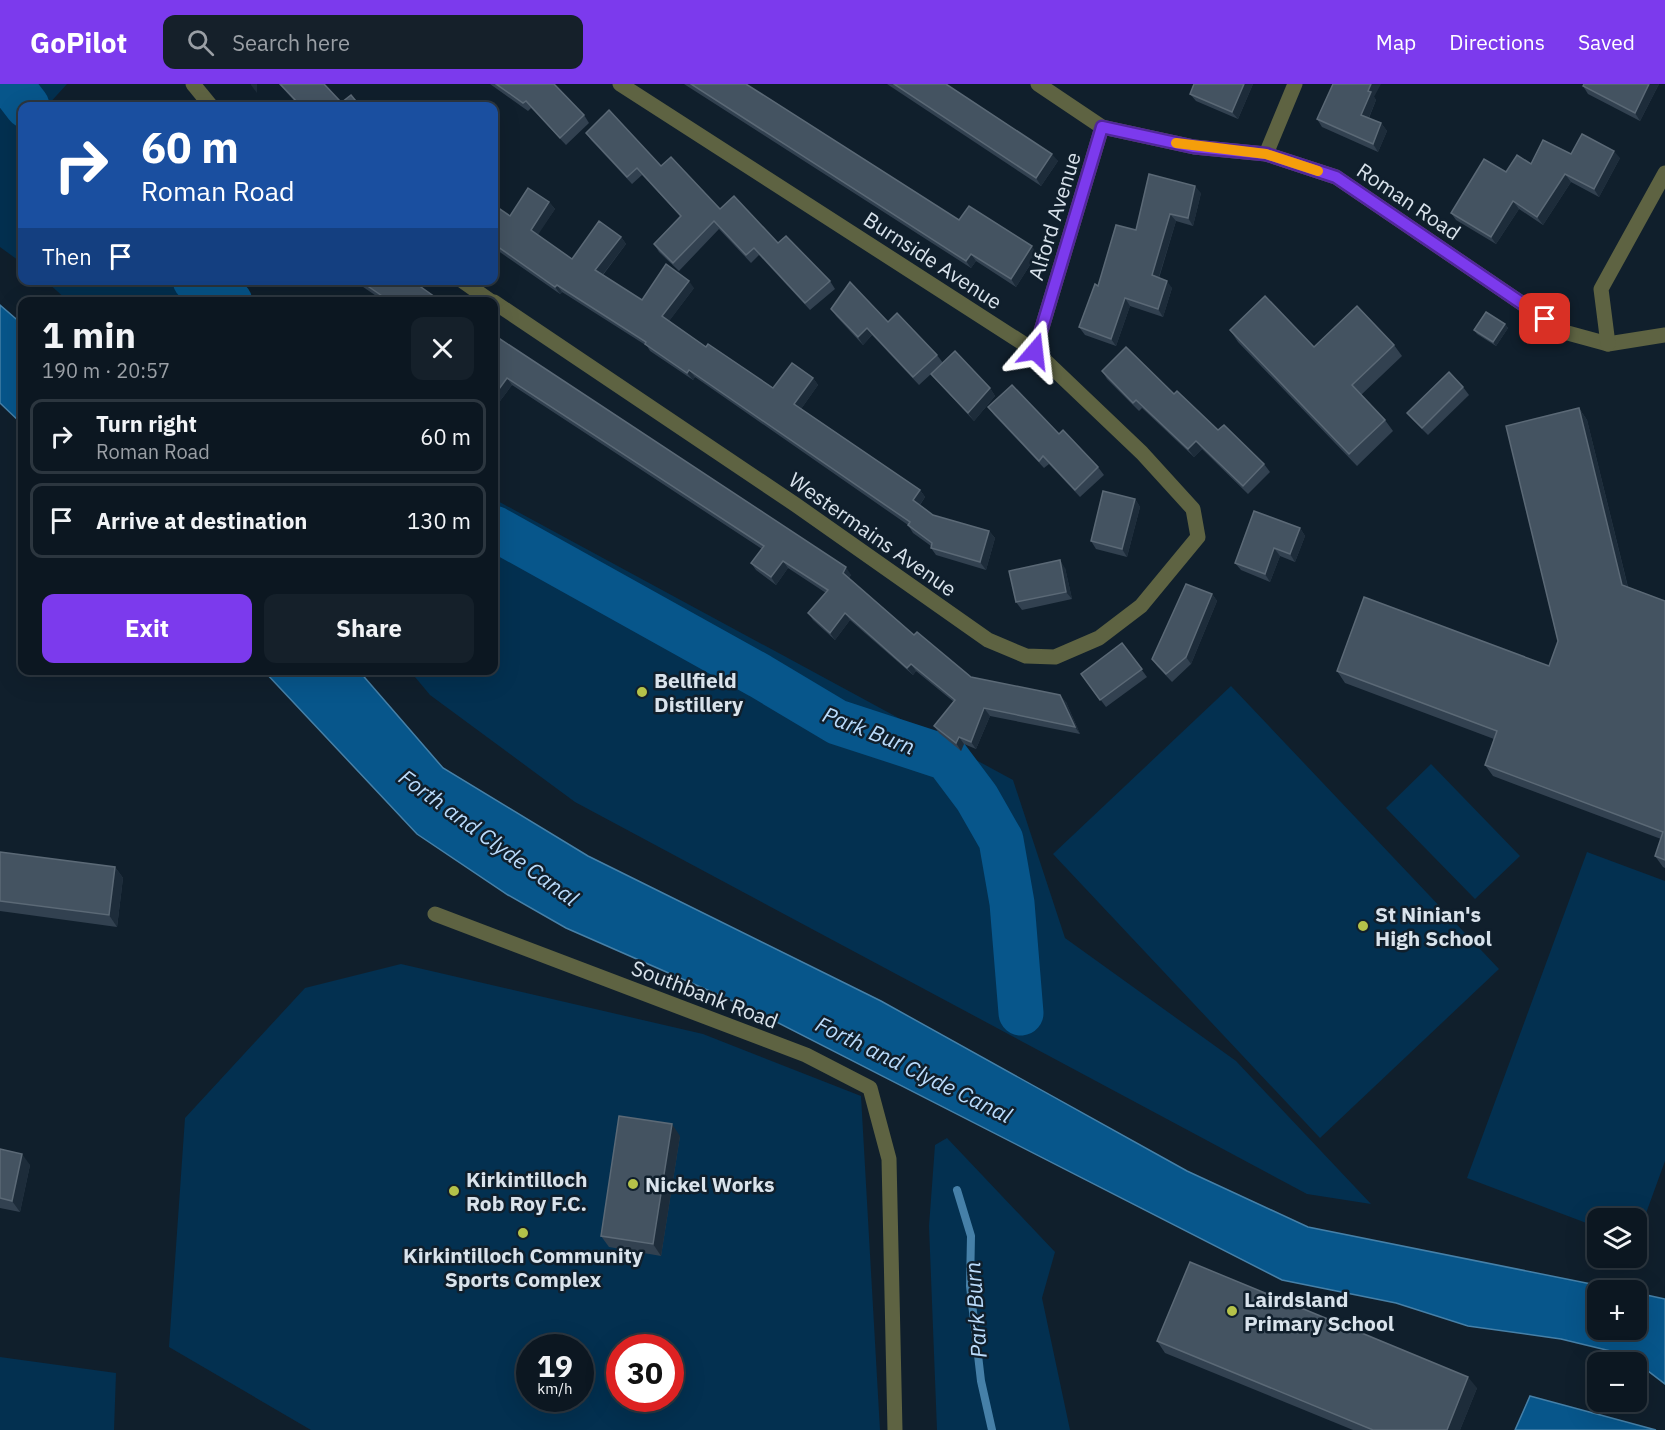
<!DOCTYPE html>
<meta charset="utf-8">
<style>
body{margin:0;font-family:"IBM Plex Sans",sans-serif;background:#15202a;color:#f1f3f6;height:100vh;display:flex;flex-direction:column;font-size:22px;white-space:nowrap}
*{box-sizing:border-box;margin:0}
p{font-size:20px;color:#9a9fa5}
.icon{flex:none;width:33px;height:33px;fill:none;stroke:currentColor;stroke-width:2;stroke-linecap:round;stroke-linejoin:round}
.map{position:relative;flex:1;overflow:hidden}
.details{position:absolute;left:18px;top:213px;width:480px;height:378px;display:flex;flex-direction:column;background:#0c1721;border-radius:12px;box-shadow:0 6px 24px #0002,0 0 0 2px #2c363f}
.details>*{flex:none}
.banner{position:absolute;left:18px;top:18px;width:480px;height:183px;border-radius:12px;box-shadow:0 6px 24px #0002,0 0 0 2px #2c363f;background:#1a4fa0;color:#fff;overflow:hidden}
.fabs{position:absolute;left:1587px;top:1124px;display:grid;gap:12px}
.fabs a{display:grid;place-items:center;width:60px;height:60px;border-radius:12px;background:#0c1721;box-shadow:0 6px 24px #0002,0 0 0 2px #2c363f;font-size:30px}
.speed{position:absolute;left:516px;top:1250px;display:flex;gap:12px;font-size:30px;font-weight:700;text-align:center}
.speed>*{display:grid;place-content:center;width:78px;height:78px;border-radius:50%;background:#0c1721;box-shadow:0 6px 24px #0002,0 0 0 2px #2c363f;line-height:1}
.speed small{font-size:15px;font-weight:400}
.speed .limit{border:9px solid #d22;background:#fff;color:#111}
.pin{position:absolute;display:grid;place-items:center;width:51px;height:51px;color:#fff;margin:-26px;border-radius:12px;box-shadow:0 3px 9px #0006}
.me{position:absolute;width:66px;margin:-33px;rotate:17deg;stroke-linejoin:round;filter:drop-shadow(0 0 4px #0008)}
.turn{display:flex;align-items:center;gap:21px;height:126px;padding:0 24px;font-size:27px}
.turn .icon{width:78px;height:78px;stroke-width:2.5}
.turn b{display:block;font-size:42px;line-height:51px}
.then{display:flex;align-items:center;height:57px;padding:0 24px;background:#0003;gap:12px;font-size:22px}
.round{display:grid;place-items:center;flex:none;width:63px;height:63px;border-radius:12px;background:#15202a}
.headline{display:flex;align-items:center;justify-content:space-between;height:102px;padding:0 24px}
h1{font-size:36px;font-weight:700;line-height:45px}
.cta{display:flex;gap:12px;margin-top:auto;padding:12px 24px}
.cta a{flex:1;height:69px;border-radius:12px;background:#7c3aed;color:#fff;font-size:24px;font-weight:700;line-height:69px;text-align:center}
.cta a+a{background:#15202a;color:#f1f3f6}
ul{padding:0;list-style:none}
li{display:flex;align-items:center;gap:18px;height:75px;margin:0 12px 9px;padding:0 12px;border:3px solid #2c363f;border-radius:12px}
li div{flex:1}
li b{display:block;font-size:22px}
li em{font-style:normal}
header{display:flex;align-items:center;gap:36px;box-sizing:border-box;height:84px;padding:0 30px;background:#7c3aed;color:#fff}
header strong{font-size:28px}
nav{display:flex;gap:33px;margin-inline-start:auto;font-size:21px}
.search{width:420px;height:54px;background:#15202a;display:flex;align-items:center;gap:15px;box-sizing:border-box;padding:0 21px;border-radius:12px;color:#9a9fa5;font-size:22px}
.map>svg:first-child{display:block}
.green{fill:#033050;fill-rule:evenodd}
.water{fill:#07568b;stroke:#4680a8;stroke-width:1.5}
.lines{fill:none;stroke-linecap:round;stroke-linejoin:round}
.stream{stroke:#4680a8;stroke-width:8}
.river{stroke:#07568b;stroke-width:45}
.minor{stroke:#5e6342;stroke-width:15}
.wall{fill:#324150}
.shaded-wall{fill:#1d2c3a}
.building{fill:#445361;stroke:#5b6976;stroke-width:1.5}
.route-casing{stroke:#51269a;stroke-width:15}
.route{stroke:#7c3aed;stroke-width:10}
.slow{stroke:#f59e0b;stroke-width:10}
.poi-dot{fill:#b5c249;stroke:#101f2c;stroke-width:2}
.labels{text-anchor:middle;dominant-baseline:central;stroke-width:5;stroke-linejoin:round;paint-order:stroke}
.street-label{font-size:21px;fill:#d9e3ec;stroke:#101f2c}
.poi-label{font-size:21px;font-weight:bold;fill:#d9e3ec;stroke:#101f2c;text-anchor:start}
.water-label{font-size:22px;font-style:italic;fill:#bbdcfc;stroke:#101f2c}
</style>
<header>
<strong>GoPilot</strong>
<div class="search"><svg class="icon" aria-label="search" viewBox="0 0 24 24"><circle cx="10" cy="10" r="6"/><path d="M15 15l6 6"/></svg>Search here</div>
<nav><a>Map</a><a>Directions</a><a>Saved</a></nav>
</header>
<div class="map">
<svg width="1665" height="1346" viewBox="0 0 1665 1346">
<rect width="100%" height="100%" fill="#101f2c"/>
<!-- green -->
<g class="green">
<polygon points="0,0 133,0 67,0 47,22 22,22 22,179 0,163"/>
<polygon points="46,197 222,197 247,217 68,217"/>
<polygon points="494,415 1013,696 1065,854 1236,977 1371,1120 1307,1110 575,718 430,611 410,587 494,586"/>
<polygon points="1231,602 1499,885 1320,1054 1053,770"/>
<polygon points="1431,680 1520,772 1475,815 1386,724"/>
<polygon points="1587,768 1665,797 1665,1077 1637,1154 1636,1134 1598,1134 1597,1143 1467,1094"/>
<path d="M401 880 703 950 861 1012 880 1346H311L169 1263 185 1034 305 904ZM530 1263H580V1314H530ZM620 1263H670V1314H620Z"/>
<polygon points="947,1054 1055,1168 1042,1214 1070,1346 937,1346 929,1142 935,1061"/>
<polygon points="0,1273 116,1289 114,1346 0,1346"/>
</g>
<!-- water -->
<g class="water">
<polygon points="0,221 22,240 22,340 0,319"/>
<polygon points="264,587 359,587 443,684 588,772 881,917 1187,1087 1308,1143 1621,1206 1598,1206 1598,1245 1636,1245 1637,1209 1665,1215 1665,1300 1627,1271 1561,1255 1468,1242 1396,1219 1282,1196 753,926 566,844 508,811 417,750"/>
<polygon points="1530,1312 1656,1346 1515,1346"/>
</g>
<g class="lines">
<!-- stream -->
<polyline class="stream" points="957,1106 971,1152 970,1202 981,1297 992,1346"/>
<!-- river -->
<g class="river">
<polyline points="10,0 27,22"/>
<polyline points="195,196 230,218"/>
<polyline points="494,444 760,592 837,638 947,674 977,714 1001,756 1012,819 1021,929"/>
</g>
<!-- minor -->
<g class="minor">
<polyline points="193,0 211,22"/>
<polyline points="1038,0 1102,43 1194,63 1266,70 1336,93 1564,248 1608,260 1665,251"/>
<polyline points="1266,70 1295,0"/>
<polyline points="461,196 492,218"/>
<polyline points="494,218 796,421 988,556 1026,572 1055,573 1099,554 1141,522 1198,453 1193,425 1142,369 1035,267 620,0"/>
<polyline points="1608,260 1601,205 1665,89"/>
<polyline points="1035,267 1102,43"/>
<polyline points="435,830 806,971 870,1004 889,1075 895,1346"/>
</g>
</g>
<!-- wall -->
<g class="wall">
<polygon points="279,0 324,0 341,19 360,22 299,22"/>
<polygon points="490,0 554,0 584,31 589,39 566,61 531,24 528,27"/>
<polygon points="684,0 746,0 959,136 1037,170 1016,203 976,177 971,184"/>
<polygon points="887,0 946,0 1058,77 1041,102"/>
<polygon points="1194,0 1253,0 1238,35 1196,17 1190,10"/>
<polygon points="1659,0 1640,37 1588,10 1583,2"/>
<polygon points="1374,13 1376,16 1369,34 1381,39 1387,47 1378,68 1322,43 1317,35"/>
<polygon points="586,49 661,82 720,125 778,159 830,197 835,205 810,226 759,171 751,179 719,145 679,187 659,168 654,160 680,132 642,91 632,100 591,56"/>
<polygon points="1571,70 1620,74 1599,113 1571,98 1543,141 1519,125 1496,160 1456,136 1451,129 1506,88 1531,80"/>
<polygon points="1201,109 1193,142 1176,137 1159,194 1172,204 1163,233 1130,222 1116,262 1085,251 1079,243 1136,146"/>
<polygon points="549,118 555,125 537,151 572,175 621,153 626,160 603,191 642,216 694,204 669,237 706,263 773,304 813,294 818,301 801,325 920,406 925,413 920,421 933,431 989,447 995,454 986,486 936,471 931,464 931,462 913,449 908,441 695,293 693,296 650,267 647,262 562,208 560,210 494,164 494,121 510,132"/>
<polygon points="353,196 411,196 442,218 385,218"/>
<polygon points="831,225 888,238 937,271 943,279 990,304 995,312 974,337 937,297 931,290 919,301 872,251 863,261 836,232"/>
<polygon points="1505,240 1508,244 1496,262 1477,250 1474,246"/>
<polygon points="1230,246 1314,263 1394,261 1402,272 1361,311 1385,336 1393,347 1357,382 1238,258"/>
<polygon points="494,251 851,491 849,494 914,551 971,593 1066,618 1080,650 990,632 976,665 964,660 961,667 939,649 934,642 954,618 916,587 913,591 850,536 835,556 813,536 808,529 826,509 788,484 776,501 756,486 751,479 762,465 512,301 494,325"/>
<polygon points="1102,287 1174,310 1218,346 1264,380 1270,388 1248,410 1202,365 1194,373 1142,324 1139,327 1107,295"/>
<polygon points="1463,303 1469,311 1428,351 1413,336 1407,329"/>
<polygon points="988,323 1059,350 1098,383 1104,391 1080,413 1049,380 1044,384 994,331"/>
<polygon points="1579,324 1587,336 1628,503 1665,517 1665,784 1663,783 1655,772 1661,755 1493,692 1485,681 1494,655 1345,599 1337,587 1549,582 1558,557"/>
<polygon points="1135,415 1140,423 1127,473 1096,465 1091,457"/>
<polygon points="1300,444 1305,452 1295,478 1280,472 1270,498 1241,486 1235,479"/>
<polygon points="1065,484 1072,515 1022,526 1016,518"/>
<polygon points="1212,510 1217,517 1191,580 1172,598 1157,582 1152,575"/>
<polygon points="1122,559 1147,593 1106,623 1081,590"/>
<polygon points="0,768 115,783 123,794 117,843 0,827"/>
<polygon points="680,1052 661,1172 609,1163 601,1152"/>
<polygon points="0,1065 30,1081 20,1128 0,1124"/>
<polygon points="1157,1257 1477,1304 1460,1346 1353,1346 1165,1269"/>
</g>
<!-- shaded-wall -->
<g class="shaded-wall">
<polygon points="251,0 257,0 257,9 251,1"/>
<polygon points="1244,0 1253,0 1238,35 1232,28"/>
<polygon points="1371,0 1381,0 1374,13 1376,16 1367,38 1361,31 1368,7"/>
<polygon points="1649,0 1659,0 1640,37 1635,29"/>
<polygon points="1381,39 1387,47 1378,68 1373,60"/>
<polygon points="1614,67 1620,74 1599,113 1594,105"/>
<polygon points="1052,70 1058,77 1041,102 1036,94"/>
<polygon points="1565,90 1571,98 1543,141 1537,133"/>
<polygon points="1195,102 1201,109 1193,142 1188,134"/>
<polygon points="1513,117 1519,125 1496,160 1491,153"/>
<polygon points="549,118 555,125 536,154 531,146"/>
<polygon points="1170,130 1176,137 1157,199 1152,191"/>
<polygon points="621,153 626,160 600,194 595,186"/>
<polygon points="1032,162 1037,170 1016,203 1011,195"/>
<polygon points="971,170 976,177 971,184 966,177"/>
<polygon points="689,197 694,204 667,240 662,232"/>
<polygon points="1167,197 1172,204 1163,233 1158,225"/>
<polygon points="557,201 562,208 560,210 555,203"/>
<polygon points="1125,214 1130,222 1116,262 1111,255"/>
<polygon points="1505,240 1508,244 1496,262 1493,258"/>
<polygon points="867,244 872,251 863,261 858,253"/>
<polygon points="689,286 695,293 693,296 687,289"/>
<polygon points="507,294 512,301 494,325 494,312"/>
<polygon points="813,294 818,301 799,328 794,320"/>
<polygon points="990,304 995,312 974,337 968,329"/>
<polygon points="1579,324 1587,336 1630,512 1622,501"/>
<polygon points="1196,357 1202,365 1194,373 1188,365"/>
<polygon points="920,406 925,413 918,423 913,416"/>
<polygon points="1135,415 1140,423 1127,473 1122,465"/>
<polygon points="1300,444 1305,452 1295,478 1290,470"/>
<polygon points="989,447 995,454 986,486 980,478"/>
<polygon points="1274,464 1280,472 1270,498 1265,490"/>
<polygon points="1060,476 1065,484 1072,515 1066,508"/>
<polygon points="783,477 788,484 776,501 771,493"/>
<polygon points="846,483 851,491 848,496 843,489"/>
<polygon points="1212,510 1217,517 1191,580 1186,573"/>
<polygon points="845,529 850,536 835,556 830,549"/>
<polygon points="911,580 916,587 913,591 907,584"/>
<polygon points="1060,611 1066,618 1080,650 1075,643"/>
<polygon points="984,624 990,632 976,665 971,658"/>
<polygon points="959,653 964,660 961,667 956,659"/>
<polygon points="115,783 123,794 117,843 109,831"/>
<polygon points="672,1040 680,1052 661,1172 653,1160"/>
<polygon points="22,1070 30,1081 20,1128 12,1117"/>
<polygon points="1468,1293 1477,1304 1460,1346 1447,1346"/>
</g>
<!-- building -->
<g class="building">
<polygon points="280,0 324,0 339,16 332,22 301,22"/>
<polygon points="496,0 554,0 584,31 560,54 526,17 523,19"/>
<polygon points="691,0 746,0 959,136 969,122 1032,162 1011,195 971,170 966,177"/>
<polygon points="894,0 946,0 1052,70 1036,94"/>
<polygon points="1194,0 1244,0 1232,28 1190,10"/>
<polygon points="1333,0 1371,0 1368,7 1371,8 1361,31 1381,39 1373,60 1317,35"/>
<polygon points="1584,0 1649,0 1635,29 1583,2"/>
<polygon points="351,11 360,22 337,22"/>
<polygon points="609,26 661,82 671,73 720,125 734,112 778,159 786,152 830,197 805,219 754,164 746,171 714,137 673,179 654,160 681,132 637,84 627,93 586,49"/>
<polygon points="1582,50 1614,67 1594,105 1565,90 1537,133 1513,117 1491,153 1451,129 1484,75 1506,88 1517,71 1531,80 1543,56 1571,70"/>
<polygon points="1149,90 1195,102 1188,134 1170,130 1152,191 1167,197 1158,225 1125,214 1111,255 1079,243 1095,200 1098,202 1116,141 1136,146"/>
<polygon points="528,104 549,118 531,146 572,175 599,137 621,153 595,186 642,216 666,180 689,197 662,232 706,263 708,260 773,304 792,279 813,294 794,320 920,406 913,416 933,431 989,447 980,478 931,464 932,459 908,441 910,438 689,286 687,289 645,260 646,258 557,201 555,203 494,160 494,121 510,132"/>
<polygon points="359,196 411,196 442,218 391,218"/>
<polygon points="850,198 888,238 897,229 937,271 913,293 867,244 858,253 831,225"/>
<polygon points="1265,212 1314,263 1357,222 1394,261 1352,301 1385,336 1349,370 1230,246"/>
<polygon points="1486,228 1505,240 1493,258 1474,246"/>
<polygon points="494,251 846,483 843,489 914,551 917,548 971,593 1060,611 1075,643 984,624 971,658 959,653 956,659 934,642 955,616 911,580 907,584 845,529 830,549 808,529 828,506 783,477 771,493 751,479 764,462 507,294 494,312"/>
<polygon points="1126,263 1174,310 1177,307 1218,346 1224,341 1264,380 1243,402 1196,357 1188,365 1136,316 1133,319 1102,287"/>
<polygon points="955,267 990,304 968,329 931,290"/>
<polygon points="1449,288 1463,303 1422,344 1407,329"/>
<polygon points="1012,301 1059,350 1063,346 1098,383 1075,406 1043,372 1039,377 988,323"/>
<polygon points="1579,324 1622,501 1665,517 1665,776 1655,772 1663,748 1485,681 1497,647 1337,587 1364,513 1549,582 1558,557 1506,342"/>
<polygon points="1103,407 1135,415 1122,465 1091,457"/>
<polygon points="1254,427 1300,444 1290,470 1274,464 1265,490 1235,479"/>
<polygon points="1060,476 1066,508 1016,518 1009,487"/>
<polygon points="1186,500 1212,510 1186,573 1166,590 1152,575"/>
<polygon points="1122,559 1142,585 1100,616 1081,590"/>
<polygon points="0,768 115,783 109,831 0,817"/>
<polygon points="619,1032 672,1040 653,1160 601,1152"/>
<polygon points="0,1065 22,1070 12,1117 0,1114"/>
<polygon points="1190,1178 1468,1293 1447,1346 1373,1346 1157,1257"/>
</g>
<g class="lines">
<!-- route casing -->
<g class="route-casing">
<polyline id="route" points="1035,267 1102,43 1194,63 1266,70 1336,93 1545,235"/>
</g>
<!-- route -->
<use href="#route" class="route"/>
<!-- slow -->
<polyline class="slow" points="1176,59 1266,70 1318,87"/>
</g>
<!-- markers -->
<g class="poi-dot">
<circle cx="642" cy="608" r="6"/>
<circle cx="1363" cy="842" r="6"/>
<circle cx="633" cy="1100" r="6"/>
<circle cx="454" cy="1107" r="6"/>
<circle cx="523" cy="1149" r="6"/>
<circle cx="1232" cy="1227" r="6"/>
</g>
<g class="labels">
<!-- street labels -->
<g class="street-label">
<text transform="translate(1409 117) rotate(34)">Roman Road</text>
<text transform="translate(1054 132) rotate(-73)">Alford Avenue</text>
<text transform="translate(933 176) rotate(33)">Burnside Avenue</text>
<text transform="translate(873 450) rotate(35)">Westermains Avenue</text>
<text transform="translate(705 910) rotate(21)">Southbank Road</text>
</g>
<!-- poi labels -->
<g class="poi-label">
<text x="654" y="596">Bellfield<tspan x="654" dy="24">Distillery</tspan></text>
<text x="1375" y="830">St Ninian's<tspan x="1375" dy="24">High School</tspan></text>
<text x="466" y="1095">Kirkintilloch<tspan x="466" dy="24">Rob Roy F.C.</tspan></text>
<text x="645" y="1100">Nickel Works</text>
<text x="523" y="1171" text-anchor="middle">Kirkintilloch Community<tspan x="523" dy="24">Sports Complex</tspan></text>
<text x="1244" y="1215">Lairdsland<tspan x="1244" dy="24">Primary School</tspan></text>
</g>
<!-- water labels -->
<g class="water-label">
<text transform="translate(869 646) rotate(21)">Park Burn</text>
<text transform="translate(489 753) rotate(36)">Forth and Clyde Canal</text>
<text transform="translate(914 985) rotate(26)">Forth and Clyde Canal</text>
<text transform="translate(975 1226) rotate(-94)">Park Burn</text>
</g>
</g>
</svg>
<div class="fabs">
<a><svg class="icon" aria-label="layers" viewBox="0 0 24 24"><path d="M12 4l9 5-9 5-9-5zM3 14l9 5 9-5"/></svg></a>
<a>+</a>
<a>−</a>
</div>
<div class="speed"><div>19<small>km/h</small></div><div class="limit">30</div></div>
<div class="pin" style="left:1545px;top:235px;background:#d93025"><svg class="icon" aria-label="arrive" viewBox="0 0 24 24"><path d="M6 21V4h12l-3 4 3 4H6"/></svg></div>
<svg class="me" style="left:1035px;top:267px" viewBox="-20 -20 40 40"><path d="M0-17L14 15 0 8-14 15z" fill="#7c3aed" stroke="#fff" stroke-width="4"/></svg>
<div class="banner">
<div class="turn"><svg class="icon" aria-label="right" viewBox="0 0 24 24"><path d="M7 20v-9h11M14 6l5 5-5 5"/></svg><div><b>60 m</b>Roman Road</div></div>
<div class="then">Then<svg class="icon" aria-label="arrive" viewBox="0 0 24 24"><path d="M6 21V4h12l-3 4 3 4H6"/></svg></div>
</div>
<section class="details">
<div class="headline"><div><h1>1 min</h1><p>190 m · 20:57</p></div><a class="round"><svg class="icon" aria-label="close" viewBox="0 0 24 24"><path d="M6 6l12 12M18 6L6 18"/></svg></a></div>
<ul>
<li><svg class="icon" aria-label="right" viewBox="0 0 24 24"><path d="M7 20v-9h11M14 6l5 5-5 5"/></svg><div><b>Turn right</b><p>Roman Road</p></div><em>60 m</em></li>
<li><svg class="icon" aria-label="arrive" viewBox="0 0 24 24"><path d="M6 21V4h12l-3 4 3 4H6"/></svg><div><b>Arrive at destination</b></div><em>130 m</em></li>
</ul>
<div class="cta"><a>Exit</a><a>Share</a></div>
</section>
</div>
